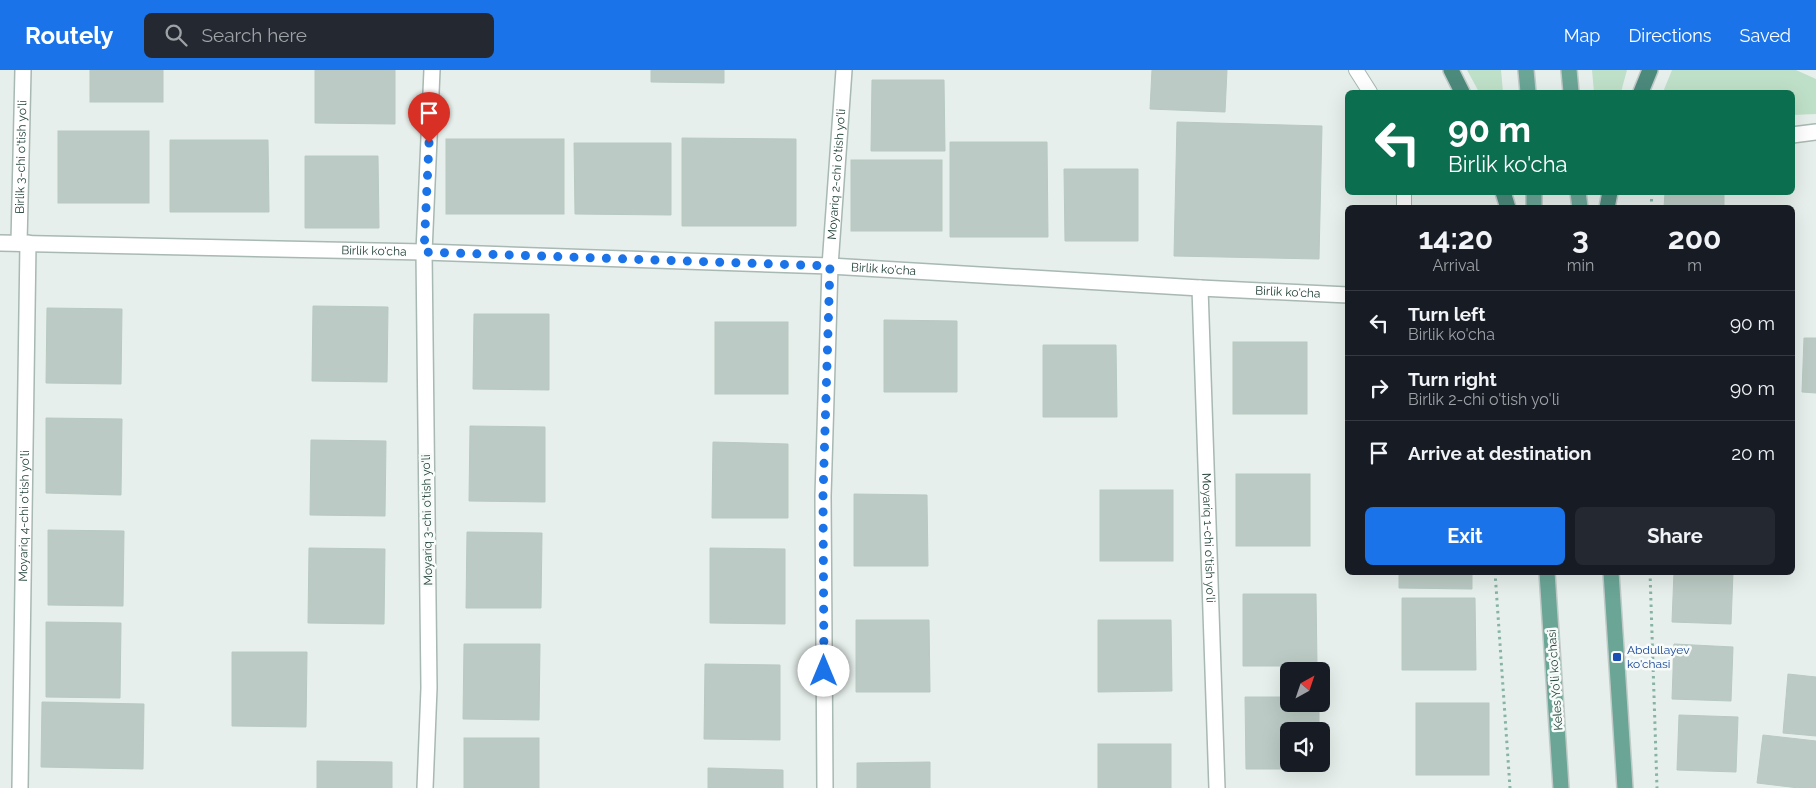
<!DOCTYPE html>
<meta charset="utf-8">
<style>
body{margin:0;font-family:Raleway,sans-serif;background:#242831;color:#f1f3f6;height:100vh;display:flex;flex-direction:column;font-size:19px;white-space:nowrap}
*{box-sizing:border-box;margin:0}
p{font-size:16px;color:#9ea1a6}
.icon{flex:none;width:28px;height:28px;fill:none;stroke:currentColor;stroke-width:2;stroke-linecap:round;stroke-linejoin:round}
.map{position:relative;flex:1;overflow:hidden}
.details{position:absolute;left:1345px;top:135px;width:450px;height:370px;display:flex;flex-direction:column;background:#171b24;border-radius:8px;box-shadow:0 5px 20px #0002}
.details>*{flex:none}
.banner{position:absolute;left:1345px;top:20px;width:450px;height:105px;border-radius:8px;box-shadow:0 5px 20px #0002;background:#0b6e4f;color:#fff;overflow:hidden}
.needle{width:32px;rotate:40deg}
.tools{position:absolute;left:1280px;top:592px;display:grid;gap:10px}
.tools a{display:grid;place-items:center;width:50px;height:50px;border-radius:8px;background:#171b24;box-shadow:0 5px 20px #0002;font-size:25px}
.pin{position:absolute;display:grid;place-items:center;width:42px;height:42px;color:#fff;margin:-51px -21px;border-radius:50% 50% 50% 0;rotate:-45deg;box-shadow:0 0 5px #0007}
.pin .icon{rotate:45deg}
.me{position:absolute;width:55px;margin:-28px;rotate:0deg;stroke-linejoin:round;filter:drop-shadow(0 0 4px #0008)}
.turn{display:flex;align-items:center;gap:18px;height:105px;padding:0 20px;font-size:22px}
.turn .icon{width:65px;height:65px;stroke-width:2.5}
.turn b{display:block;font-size:35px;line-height:42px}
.eta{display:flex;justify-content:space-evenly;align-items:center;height:85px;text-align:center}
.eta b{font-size:30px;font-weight:700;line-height:35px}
.button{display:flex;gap:10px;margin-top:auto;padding:10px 20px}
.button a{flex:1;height:58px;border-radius:8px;background:#1a73e8;color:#fff;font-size:20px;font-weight:700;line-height:58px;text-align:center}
.button a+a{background:#242831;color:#f1f3f6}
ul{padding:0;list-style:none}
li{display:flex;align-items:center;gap:15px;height:65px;padding:0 20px;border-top:1px solid #363941}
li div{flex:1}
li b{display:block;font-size:19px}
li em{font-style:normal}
header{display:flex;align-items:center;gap:30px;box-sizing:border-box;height:70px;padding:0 25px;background:#1a73e8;color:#fff}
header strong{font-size:24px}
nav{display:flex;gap:28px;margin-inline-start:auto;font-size:18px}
.search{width:350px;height:45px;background:#242831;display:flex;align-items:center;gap:12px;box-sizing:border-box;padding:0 18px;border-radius:8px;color:#9ea1a6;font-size:19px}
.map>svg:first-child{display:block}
.green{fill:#bfe0c8}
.building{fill:#bbcac4;stroke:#b8c9c2}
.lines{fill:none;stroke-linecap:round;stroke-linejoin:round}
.service-casing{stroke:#a8b8b2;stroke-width:16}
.minor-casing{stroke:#a8b8b2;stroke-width:18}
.tertiary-casing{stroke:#a8b8b2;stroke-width:18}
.primary-casing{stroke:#c2cac8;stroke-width:18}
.trunk-casing{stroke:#c2cac8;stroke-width:18}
.path{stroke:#86b3a5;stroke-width:3;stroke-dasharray:2.5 4;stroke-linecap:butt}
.service{stroke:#fff;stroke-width:14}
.minor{stroke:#fff;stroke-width:15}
.tertiary{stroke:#fff;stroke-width:15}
.primary{stroke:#6aa596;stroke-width:15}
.trunk{stroke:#4c8a7c;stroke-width:15}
.route{stroke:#1a73e8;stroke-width:9;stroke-dasharray:0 16.2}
.transit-dot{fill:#1a4fb4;stroke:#f7fbf9;stroke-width:2}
.labels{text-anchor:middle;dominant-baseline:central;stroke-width:5;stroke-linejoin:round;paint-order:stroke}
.street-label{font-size:12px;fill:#24423a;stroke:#f7fbf9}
.transit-label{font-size:12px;fill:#164399;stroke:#f7fbf9;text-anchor:start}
</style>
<header>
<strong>Routely</strong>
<div class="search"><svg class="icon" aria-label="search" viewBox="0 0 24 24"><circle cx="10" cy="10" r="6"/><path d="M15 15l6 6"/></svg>Search here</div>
<nav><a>Map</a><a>Directions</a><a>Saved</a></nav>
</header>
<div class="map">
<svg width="1816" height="718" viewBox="0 0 1816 718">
<rect width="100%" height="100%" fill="#e6efeb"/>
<!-- green -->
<g class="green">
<polygon points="1467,0 1501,0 1503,22 1479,22"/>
<polygon points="1592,0 1627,0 1621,22 1594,22"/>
<polygon points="1672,0 1796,0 1816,9 1816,44 1793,45 1792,22 1663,22"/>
</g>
<!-- building -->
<g class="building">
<rect x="90" y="0" width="73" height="32"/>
<polygon points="315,0 395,0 395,54 315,53"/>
<polygon points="651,0 724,0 724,13 651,12"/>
<polygon points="1152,0 1227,0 1225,42 1150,39"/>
<polygon points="872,10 944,10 945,81 871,81"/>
<polygon points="1177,52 1322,56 1319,189 1174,186"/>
<rect x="58" y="61" width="91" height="72"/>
<polygon points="682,68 796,69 796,156 682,156"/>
<rect x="446" y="69" width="118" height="75"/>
<polygon points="170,70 268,70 269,142 170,142"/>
<polygon points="950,72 1047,72 1048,167 950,167"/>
<polygon points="574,73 671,73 671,145 575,144"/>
<polygon points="305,86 378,86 379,158 305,158"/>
<rect x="851" y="90" width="91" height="71"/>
<polygon points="1064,99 1138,99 1138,171 1065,171"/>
<polygon points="1665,122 1724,122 1724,138 1664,138"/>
<polygon points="313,236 388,237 387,312 312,311"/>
<polygon points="47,238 122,239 121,314 46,313"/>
<polygon points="474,244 549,244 549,320 473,319"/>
<polygon points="884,250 957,251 957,322 884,322"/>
<rect x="715" y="252" width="73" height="72"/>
<polygon points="1804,268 1816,268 1816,323 1802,322"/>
<rect x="1233" y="272" width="74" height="72"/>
<polygon points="1043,275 1116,275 1117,347 1043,347"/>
<polygon points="46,348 122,349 121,425 46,423"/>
<polygon points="470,356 545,357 545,432 469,431"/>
<polygon points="311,370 386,371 385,446 310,445"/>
<polygon points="713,372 788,374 788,448 712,448"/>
<rect x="1236" y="404" width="74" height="72"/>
<rect x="1100" y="420" width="73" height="71"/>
<polygon points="854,424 927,425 928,496 854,496"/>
<polygon points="48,460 124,461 123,536 48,535"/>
<polygon points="467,462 542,463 541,538 466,538"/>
<polygon points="309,478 385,479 384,554 308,553"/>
<polygon points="710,478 785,479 785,554 710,553"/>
<polygon points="1399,502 1472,502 1472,519 1399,518"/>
<polygon points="1674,502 1733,502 1731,554 1672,552"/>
<polygon points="1243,524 1316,524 1317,596 1243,596"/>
<polygon points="1402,528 1475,528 1476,600 1402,600"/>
<polygon points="856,550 929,550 930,622 856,622"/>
<polygon points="1098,550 1171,550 1172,621 1098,622"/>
<polygon points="46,552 121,553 120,628 46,627"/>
<polygon points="464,574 540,574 539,650 463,649"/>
<polygon points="1674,574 1733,577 1731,631 1672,629"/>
<polygon points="232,582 307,582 306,657 232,656"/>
<polygon points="705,594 780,595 780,670 704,669"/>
<polygon points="1788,604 1816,607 1816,666 1783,663"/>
<polygon points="1245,627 1289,627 1289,634 1319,634 1319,661 1289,661 1289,694 1319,694 1319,699 1246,699"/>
<polygon points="42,632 144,634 143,699 41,697"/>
<rect x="1416" y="633" width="73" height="72"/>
<polygon points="1679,645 1738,647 1736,702 1677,700"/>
<polygon points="1763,665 1816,671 1816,718 1799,718 1757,713"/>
<rect x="464" y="668" width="75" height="50"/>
<rect x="1098" y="674" width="73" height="44"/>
<polygon points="317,691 392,692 392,718 317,718"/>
<polygon points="930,692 930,718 857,718 857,693"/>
<polygon points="708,698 783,700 783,718 708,718"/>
</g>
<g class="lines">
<!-- service casing -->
<g class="service-casing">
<g id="service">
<polyline points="1356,0 1370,22"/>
<polyline points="1404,122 1404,138"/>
</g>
</g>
<!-- minor casing -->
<g class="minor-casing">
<g id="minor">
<polyline points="1792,65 1816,62"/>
<path id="s1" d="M19 173 23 0"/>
<path id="s2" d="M1200 218 1217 718"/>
<path id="s3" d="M20 718 28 173"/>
<polyline points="425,718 429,618 424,182 432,0"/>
<path id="s4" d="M825 718 823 426 830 196 844 0"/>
</g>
</g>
<!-- tertiary casing -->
<g class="tertiary-casing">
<g id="tertiary">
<path id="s5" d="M0 173 424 182 830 196 1200 218 1348 225"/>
</g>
</g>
<!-- primary casing -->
<g class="primary-casing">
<g id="primary">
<polyline points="1526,0 1528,22"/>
<polyline points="1569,0 1571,22"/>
<polyline points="1534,122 1534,138"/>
<polyline points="1578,122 1580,138"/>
<polyline points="1547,502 1561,718"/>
<polyline points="1611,502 1625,718"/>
</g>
</g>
<!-- trunk casing -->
<g class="trunk-casing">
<g id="trunk">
<polyline points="1451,0 1462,22"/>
<polyline points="1641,22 1650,0"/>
<polyline points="1503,122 1508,138"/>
<polyline points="1607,138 1610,122"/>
</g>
</g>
<!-- path -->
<g class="path">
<polyline points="1651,138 1652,122"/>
<polyline points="1495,502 1510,718"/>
<polyline points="1650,502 1657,718"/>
</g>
<!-- service -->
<use href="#service" class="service"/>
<!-- minor -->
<use href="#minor" class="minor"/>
<!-- tertiary -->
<use href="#tertiary" class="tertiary"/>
<!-- primary -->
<use href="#primary" class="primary"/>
<!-- trunk -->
<use href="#trunk" class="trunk"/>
</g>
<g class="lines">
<!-- route -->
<polyline class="route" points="429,73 424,182 830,196 823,426 824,601"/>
</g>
<!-- markers -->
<rect class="transit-dot" x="1612" y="582" width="10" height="10" rx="2.5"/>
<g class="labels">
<!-- street labels -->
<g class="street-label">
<text stroke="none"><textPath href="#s1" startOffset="86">Birlik 3-chi o'tish yo'li</textPath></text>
<text stroke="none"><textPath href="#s4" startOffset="614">Moyariq 2-chi o'tish yo'li</textPath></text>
<text stroke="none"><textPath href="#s5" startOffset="374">Birlik ko'cha</textPath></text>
<text stroke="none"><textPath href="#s5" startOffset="884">Birlik ko'cha</textPath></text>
<text stroke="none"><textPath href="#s5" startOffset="1289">Birlik ko'cha</textPath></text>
<text stroke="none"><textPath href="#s3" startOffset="272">Moyariq 4-chi o'tish yo'li</textPath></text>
<text transform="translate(427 450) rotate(-91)">Moyariq 3-chi o'tish yo'li</text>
<text stroke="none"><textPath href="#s2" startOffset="250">Moyariq 1-chi o'tish yo'li</textPath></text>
<text transform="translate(1555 610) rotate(-94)">Keles Yoʻli koʻchasi</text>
</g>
<!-- transit labels -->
<g class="transit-label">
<text x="1627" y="580">Abdullayev<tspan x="1627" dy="14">ko'chasi</tspan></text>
</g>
</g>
</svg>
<div class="tools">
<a><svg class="needle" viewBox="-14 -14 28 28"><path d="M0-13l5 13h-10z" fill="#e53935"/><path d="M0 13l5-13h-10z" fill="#9ea1a6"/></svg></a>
<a><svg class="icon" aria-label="sound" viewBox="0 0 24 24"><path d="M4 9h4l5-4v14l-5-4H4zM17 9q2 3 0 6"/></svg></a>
</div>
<div class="pin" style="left:429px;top:73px;background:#d93025"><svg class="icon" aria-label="arrive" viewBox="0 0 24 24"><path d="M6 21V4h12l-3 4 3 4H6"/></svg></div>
<svg class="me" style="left:824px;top:601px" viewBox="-20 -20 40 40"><circle r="19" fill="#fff"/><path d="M0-13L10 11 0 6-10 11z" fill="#1a73e8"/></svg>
<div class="banner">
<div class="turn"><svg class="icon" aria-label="left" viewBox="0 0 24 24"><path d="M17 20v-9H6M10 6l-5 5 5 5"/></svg><div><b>90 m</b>Birlik ko'cha</div></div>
</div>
<section class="details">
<div class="eta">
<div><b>14:20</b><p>Arrival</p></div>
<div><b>3</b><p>min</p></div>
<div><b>200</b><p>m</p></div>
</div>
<ul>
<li><svg class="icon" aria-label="left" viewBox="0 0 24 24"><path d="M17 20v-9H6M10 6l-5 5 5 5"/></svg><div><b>Turn left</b><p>Birlik ko'cha</p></div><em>90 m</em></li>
<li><svg class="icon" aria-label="right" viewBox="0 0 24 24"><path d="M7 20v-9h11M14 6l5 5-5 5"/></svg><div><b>Turn right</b><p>Birlik 2-chi o'tish yo'li</p></div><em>90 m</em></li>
<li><svg class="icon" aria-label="arrive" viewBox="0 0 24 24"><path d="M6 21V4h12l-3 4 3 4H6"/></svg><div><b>Arrive at destination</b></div><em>20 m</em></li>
</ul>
<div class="button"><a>Exit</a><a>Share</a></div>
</section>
</div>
